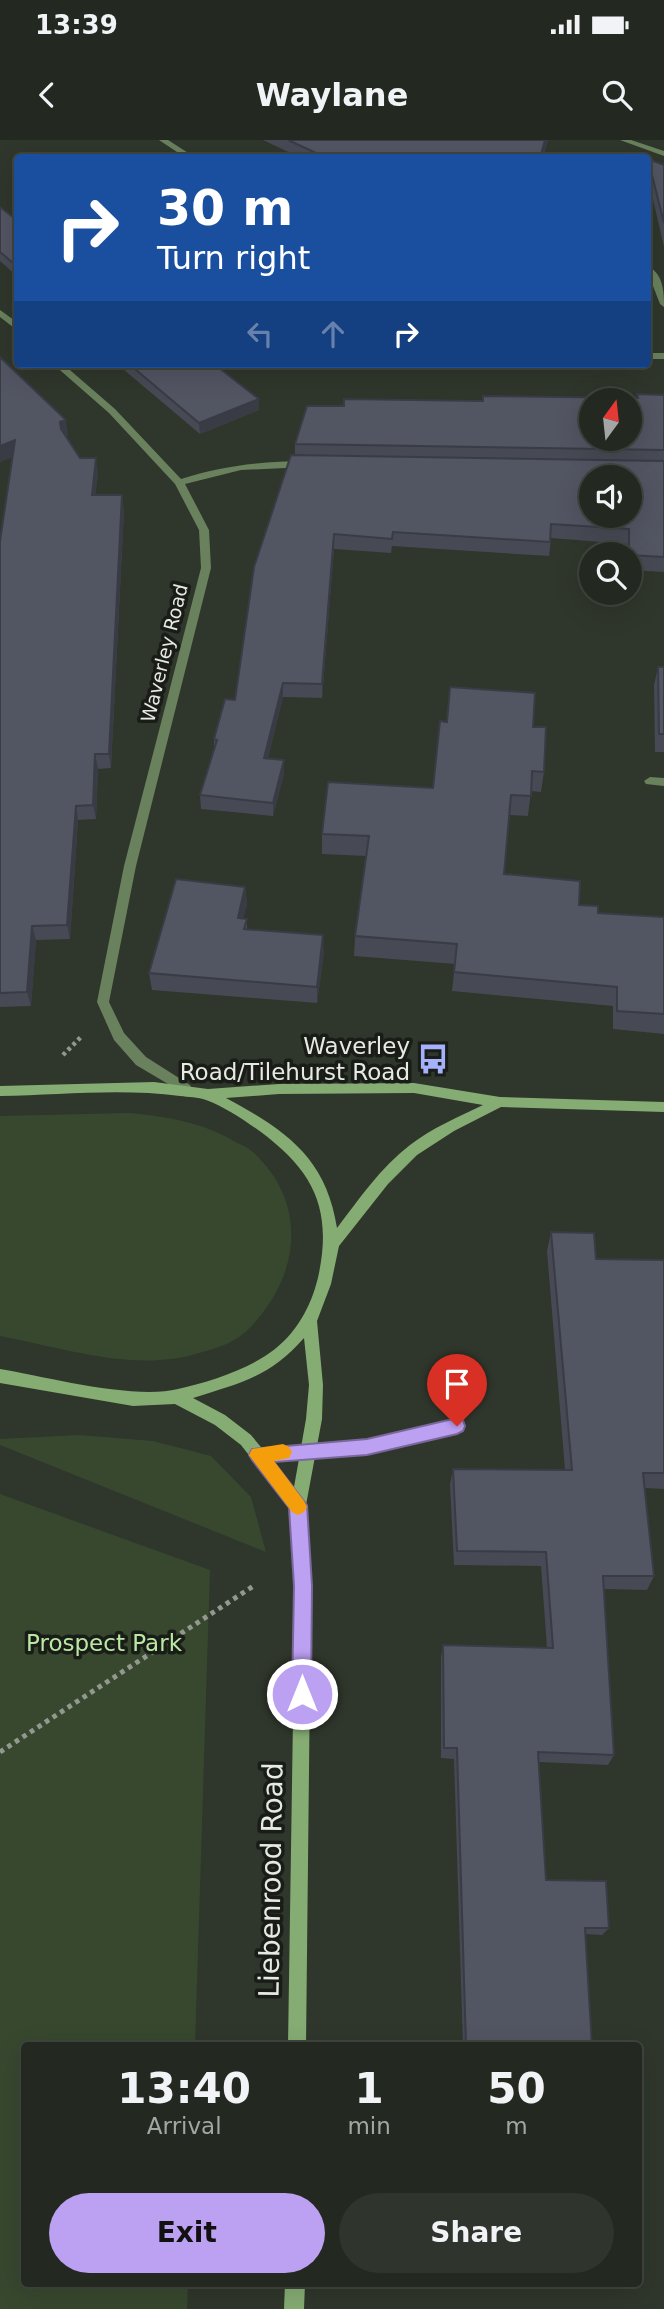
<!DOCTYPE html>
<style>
body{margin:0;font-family:"DejaVu Sans",sans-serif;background:#2f342d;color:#f1f3f6;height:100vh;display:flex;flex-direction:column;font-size:26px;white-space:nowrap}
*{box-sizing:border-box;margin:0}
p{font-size:23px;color:#a3a6a5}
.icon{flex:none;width:38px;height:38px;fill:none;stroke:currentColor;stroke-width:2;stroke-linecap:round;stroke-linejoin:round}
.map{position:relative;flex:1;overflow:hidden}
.drawer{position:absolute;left:21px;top:1902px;width:621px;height:245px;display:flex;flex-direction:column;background:#232820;border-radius:7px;box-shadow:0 7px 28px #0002,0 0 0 2px #40443e}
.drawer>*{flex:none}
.guide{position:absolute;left:14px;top:14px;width:637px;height:214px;border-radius:7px;box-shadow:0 7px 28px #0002,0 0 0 2px #40443e;background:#1a4fa0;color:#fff;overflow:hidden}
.needle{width:46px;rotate:15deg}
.controls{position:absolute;left:579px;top:248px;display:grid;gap:14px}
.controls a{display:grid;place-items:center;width:63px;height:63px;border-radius:50%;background:#232820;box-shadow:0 7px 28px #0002,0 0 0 2px #40443e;font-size:35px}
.pin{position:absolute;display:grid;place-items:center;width:60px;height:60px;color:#fff;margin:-72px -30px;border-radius:50% 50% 50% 0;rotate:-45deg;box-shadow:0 0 7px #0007}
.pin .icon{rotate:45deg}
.me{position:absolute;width:77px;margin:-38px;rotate:0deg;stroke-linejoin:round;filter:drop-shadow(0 0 5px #0008)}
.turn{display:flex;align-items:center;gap:24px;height:147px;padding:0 28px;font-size:32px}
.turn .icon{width:91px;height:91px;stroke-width:2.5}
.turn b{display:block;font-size:49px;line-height:60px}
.lanes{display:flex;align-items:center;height:66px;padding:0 28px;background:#0003;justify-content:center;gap:35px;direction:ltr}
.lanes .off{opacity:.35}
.eta{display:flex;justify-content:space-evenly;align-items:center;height:119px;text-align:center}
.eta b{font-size:42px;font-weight:700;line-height:49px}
.cta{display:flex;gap:14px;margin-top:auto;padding:14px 28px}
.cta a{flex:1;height:80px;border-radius:42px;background:#bca0f2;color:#111;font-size:28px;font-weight:700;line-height:80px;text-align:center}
.cta a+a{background:#2f342d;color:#f1f3f6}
.status{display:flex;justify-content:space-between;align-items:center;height:49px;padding:0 35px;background:#232820;direction:ltr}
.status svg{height:19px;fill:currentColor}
header{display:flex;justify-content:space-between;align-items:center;height:91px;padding:0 28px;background:#232820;font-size:32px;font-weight:700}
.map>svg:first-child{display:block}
.green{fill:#37482f}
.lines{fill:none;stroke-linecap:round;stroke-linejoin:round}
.path-far1{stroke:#92988f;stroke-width:4.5;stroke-dasharray:3.5 3.5;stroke-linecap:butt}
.path{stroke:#92988f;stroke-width:5;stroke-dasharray:4.5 4.5;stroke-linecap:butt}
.lane{fill:#69815d;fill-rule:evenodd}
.street{fill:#69815d;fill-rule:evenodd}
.secondary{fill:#85ac73;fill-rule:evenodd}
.wall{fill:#474954}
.shaded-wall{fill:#393c45}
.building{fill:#525562;stroke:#393c45;stroke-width:2;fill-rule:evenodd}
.route{fill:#bca0f2;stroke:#7a689d;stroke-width:2}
.slow{fill:#f59e0b}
.labels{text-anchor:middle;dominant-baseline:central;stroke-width:7;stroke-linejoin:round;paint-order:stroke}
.far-street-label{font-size:19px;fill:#e5eae3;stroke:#191c17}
.poi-label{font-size:23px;fill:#e5eae3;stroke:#191c17;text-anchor:end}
.park-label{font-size:23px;fill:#bae8a4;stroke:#191c17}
.near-street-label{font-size:28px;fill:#e5eae3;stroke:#191c17}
</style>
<div class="status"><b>13:39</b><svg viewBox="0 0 49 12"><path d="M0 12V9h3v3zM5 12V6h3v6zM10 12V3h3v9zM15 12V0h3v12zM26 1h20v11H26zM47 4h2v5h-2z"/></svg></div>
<header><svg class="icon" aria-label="back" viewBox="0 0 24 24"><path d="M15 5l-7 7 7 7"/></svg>Waylane<svg class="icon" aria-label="search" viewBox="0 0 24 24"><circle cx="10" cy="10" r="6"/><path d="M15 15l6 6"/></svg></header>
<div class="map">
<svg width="664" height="2169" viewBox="0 0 664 2169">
<rect width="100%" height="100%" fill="#2f362b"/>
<!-- green -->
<g class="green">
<path d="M130 973C167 977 198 981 232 1000 239 1004 248 1007 254 1013 302 1058 302 1120 264 1171 257 1181 245 1194 234 1200 224 1206 210 1210 199 1213 136 1233 63 1208 0 1196V976Z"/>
<polygon points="79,1295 153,1301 211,1316 251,1357 266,1412 0,1305 0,1299"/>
<polygon points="0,1354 210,1430 195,1906 24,1906 24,2144 188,2144 187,2169 0,2169"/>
</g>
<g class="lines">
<!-- path-far1 -->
<polyline class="path-far1" points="63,915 81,897"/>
<!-- path -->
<polyline class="path" points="0,1612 255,1445"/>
<!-- lane -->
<g class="lane">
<polygon points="159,0 168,0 196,18 186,18"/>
<path d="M648 126C663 134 664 151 664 167L660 164 648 133Z"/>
<polygon points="457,1279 462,1281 465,1286 462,1291 367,1314 258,1322 253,1320 250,1315 253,1310 258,1308 367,1300"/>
</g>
<!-- street -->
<g class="street">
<polygon points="620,0 631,0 664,11 664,16"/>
<polygon points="0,170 18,183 18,191 0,177"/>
<rect x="648" y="213" width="16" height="6"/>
<path d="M53 224H63L115 269 181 339C222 326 263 321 306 321L311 324 306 327 241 330 185 344 209 390 211 428 136 726 109 862 124 893 146 917 190 945 192 949 190 953 185 954 136 925 114 900 97 862 124 726 201 428 199 390 175 344 109 273Z"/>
<polygon points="650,637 664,638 664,646 646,644 644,641"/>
</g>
<!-- secondary -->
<g class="secondary">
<path d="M154 942 208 949 279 944 414 943 500 957 664 962V972L501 967 454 991 417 1015 388 1044 339 1106 331 1144 317 1181 323 1245 322 1279 306 1365 311 1446 306 1906H288L295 1446 290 1368 241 1305 215 1285 175 1264 133 1266 0 1243V1229C47 1237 134 1260 178 1249 209 1242 250 1229 275 1209 299 1190 313 1162 319 1133 332 1068 313 1031 261 992 244 980 225 967 206 960 198 957 188 957 180 956 121 948 59 955 0 956V946ZM414 953 483 965C458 977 432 988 410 1005 381 1027 359 1059 337 1088 326 1017 285 990 226 958L279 954ZM304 1198 309 1245 306 1279 294 1347 251 1295 225 1275 193 1258C240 1243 270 1237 304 1198Z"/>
<polygon points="285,2144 305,2144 304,2169 284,2169"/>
</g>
</g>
<!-- wall -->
<g class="wall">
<polygon points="263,0 548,0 543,18 301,18"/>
<polygon points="648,19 664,25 664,107 648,38"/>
<polygon points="0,67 18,81 18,137 0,121"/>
<polygon points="0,217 68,295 65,296 80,318 98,333 95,355 124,370 111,628 98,629 96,679 78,680 70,799 36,800 31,866 0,867 0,401 12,317 0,322"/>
<polygon points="117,224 214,224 259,270 200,294"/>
<polygon points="637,254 664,254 664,432 630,430 630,415 627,415 627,404 551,398 549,416 392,406 391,413 334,409 322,558 283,557 268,618 284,620 284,634 273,676 201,669 200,655 214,607 214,599 235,560 295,315 295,304 344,266 482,261 483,256 637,258"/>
<polygon points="658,527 664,527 664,612 655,612 654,545"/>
<polygon points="533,587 544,632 541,652 531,651 528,676 509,675 504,734 598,773 664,777 664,894 613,889 613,866 452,851 455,824 354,816 355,796 366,716 322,714 322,694 433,648"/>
<polygon points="245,747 247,764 243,779 247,779 247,789 324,812 317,863 152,850 149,833"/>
<polygon points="551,1092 596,1119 664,1120 664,1349 645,1348 654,1436 647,1450 604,1449 614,1615 608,1625 539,1622 546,1740 609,1788 602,1795 585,1794 592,1906 463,1906 454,1619 441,1618 441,1517 443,1505 547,1508 541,1426 454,1425 450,1344 453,1329 565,1330 547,1111"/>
</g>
<!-- shaded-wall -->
<g class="shaded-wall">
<polygon points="545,0 548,0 543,18 540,18"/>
<polygon points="259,259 259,270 200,294 199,283"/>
<polygon points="66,280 68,295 63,297 60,282"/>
<polygon points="15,300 18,315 0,322 0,306"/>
<polygon points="96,318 98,333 94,370 92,355"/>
<polygon points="122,355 124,370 111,628 109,614"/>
<polygon points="334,394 334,409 322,558 322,544"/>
<polygon points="283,543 283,557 265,631 264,618"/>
<polygon points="95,614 98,629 96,679 93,665"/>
<polygon points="284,620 284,634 273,676 273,663"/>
<polygon points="76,666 78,680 70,799 67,785"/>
<polygon points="245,747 247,764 239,795 238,778"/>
<polygon points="32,786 36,800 31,866 27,852"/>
<polygon points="323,795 324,812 317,863 317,847"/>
</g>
<!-- building -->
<g class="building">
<polygon points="288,0 545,0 540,18 511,18 506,15 502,18 327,18"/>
<polygon points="648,19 664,25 664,83"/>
<polygon points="0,67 18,81 18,127 0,112"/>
<polygon points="0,217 66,280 60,282 61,289 80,318 96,318 92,355 122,355 109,614 95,614 93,665 76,666 67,785 32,786 27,852 0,853 0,401 15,300 0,306"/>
<polygon points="129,224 214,224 259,259 199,283"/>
<path d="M637 254 664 255V310L295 304 307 266H344V259L483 261V256L638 258ZM592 261H630V299H592Z"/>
<path d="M291 315 664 321V417L629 415V389L551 384 550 402 393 392 392 399 334 394 322 544 283 543 264 618 284 620 273 663 200 655 217 600 214 599 225 559 235 560 254 427ZM592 338H630V376H592Z"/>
<polygon points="658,527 664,527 664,594 659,594"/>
<polygon points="450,547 535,553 533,587 546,587 544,632 532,631 531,656 511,655 504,734 580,741 579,765 598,766 598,773 664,777 664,874 617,871 617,847 454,832 457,804 355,796 369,696 322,694 328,642 433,648 440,581 447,582"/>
<polygon points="176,739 245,747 238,778 247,779 244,789 323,795 317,847 149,833"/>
<polygon points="551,1092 594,1093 596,1119 664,1120 664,1333 643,1333 654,1436 603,1436 614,1615 538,1612 546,1740 606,1741 609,1788 585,1788 592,1906 466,1906 457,1608 444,1608 443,1505 553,1508 546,1412 457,1411 453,1329 572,1330"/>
</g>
<!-- route -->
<polygon class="route" points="457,1278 463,1280 465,1286 463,1291 457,1294 367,1315 274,1322 307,1365 312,1446 311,1554 308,1561 302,1563 295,1561 292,1554 294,1446 289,1368 252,1320 249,1315 252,1309 367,1299"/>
<!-- slow -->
<polygon class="slow" points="283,1304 289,1307 292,1312 289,1318 274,1321 304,1361 307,1367 304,1372 298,1375 292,1372 249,1315 252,1309"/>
<!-- icons -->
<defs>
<g id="bus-bare" transform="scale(2.415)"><path d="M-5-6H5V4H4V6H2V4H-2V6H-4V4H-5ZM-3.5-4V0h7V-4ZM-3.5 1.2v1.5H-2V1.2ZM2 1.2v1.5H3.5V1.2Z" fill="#a4b2fc" stroke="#191c17" stroke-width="2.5" paint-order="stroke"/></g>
</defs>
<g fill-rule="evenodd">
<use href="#bus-bare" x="433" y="919"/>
</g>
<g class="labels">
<!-- far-street labels -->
<g class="far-street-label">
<text transform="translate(164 513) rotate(-76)">Waverley Road</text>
</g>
<!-- poi labels -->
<g class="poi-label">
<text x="410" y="906">Waverley<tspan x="410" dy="26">Road/Tilehurst Road</tspan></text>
</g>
<!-- park labels -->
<g class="park-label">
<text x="104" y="1503">Prospect Park</text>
</g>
<!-- near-street labels -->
<g class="near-street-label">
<text transform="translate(271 1740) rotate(-89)">Liebenrood Road</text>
</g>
</g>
</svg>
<div class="controls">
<a><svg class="needle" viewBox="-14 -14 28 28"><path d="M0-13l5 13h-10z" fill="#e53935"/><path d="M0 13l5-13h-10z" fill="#a3a6a5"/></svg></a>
<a><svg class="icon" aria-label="sound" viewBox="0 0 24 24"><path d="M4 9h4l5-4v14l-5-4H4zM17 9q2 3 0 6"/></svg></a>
<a><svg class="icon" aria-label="search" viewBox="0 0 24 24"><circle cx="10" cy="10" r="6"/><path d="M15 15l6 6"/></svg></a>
</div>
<div class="pin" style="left:457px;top:1286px;background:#d93025"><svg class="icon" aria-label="arrive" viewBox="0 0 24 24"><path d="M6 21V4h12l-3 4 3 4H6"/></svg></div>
<svg class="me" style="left:302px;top:1554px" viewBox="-20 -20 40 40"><circle r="17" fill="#bca0f2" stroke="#fff" stroke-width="3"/><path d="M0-11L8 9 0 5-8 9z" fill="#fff"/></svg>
<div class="guide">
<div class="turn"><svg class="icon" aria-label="right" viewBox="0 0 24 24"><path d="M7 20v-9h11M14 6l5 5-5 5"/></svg><div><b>30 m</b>Turn right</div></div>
<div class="lanes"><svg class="icon off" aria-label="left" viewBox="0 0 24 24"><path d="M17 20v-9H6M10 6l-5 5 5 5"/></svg><svg class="icon off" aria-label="ahead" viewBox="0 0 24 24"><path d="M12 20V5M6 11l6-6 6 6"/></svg><svg class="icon" aria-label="right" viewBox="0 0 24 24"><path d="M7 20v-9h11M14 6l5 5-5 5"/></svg></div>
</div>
<section class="drawer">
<div class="eta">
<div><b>13:40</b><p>Arrival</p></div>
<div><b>1</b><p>min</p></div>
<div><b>50</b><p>m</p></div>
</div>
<div class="cta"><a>Exit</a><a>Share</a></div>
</section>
</div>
